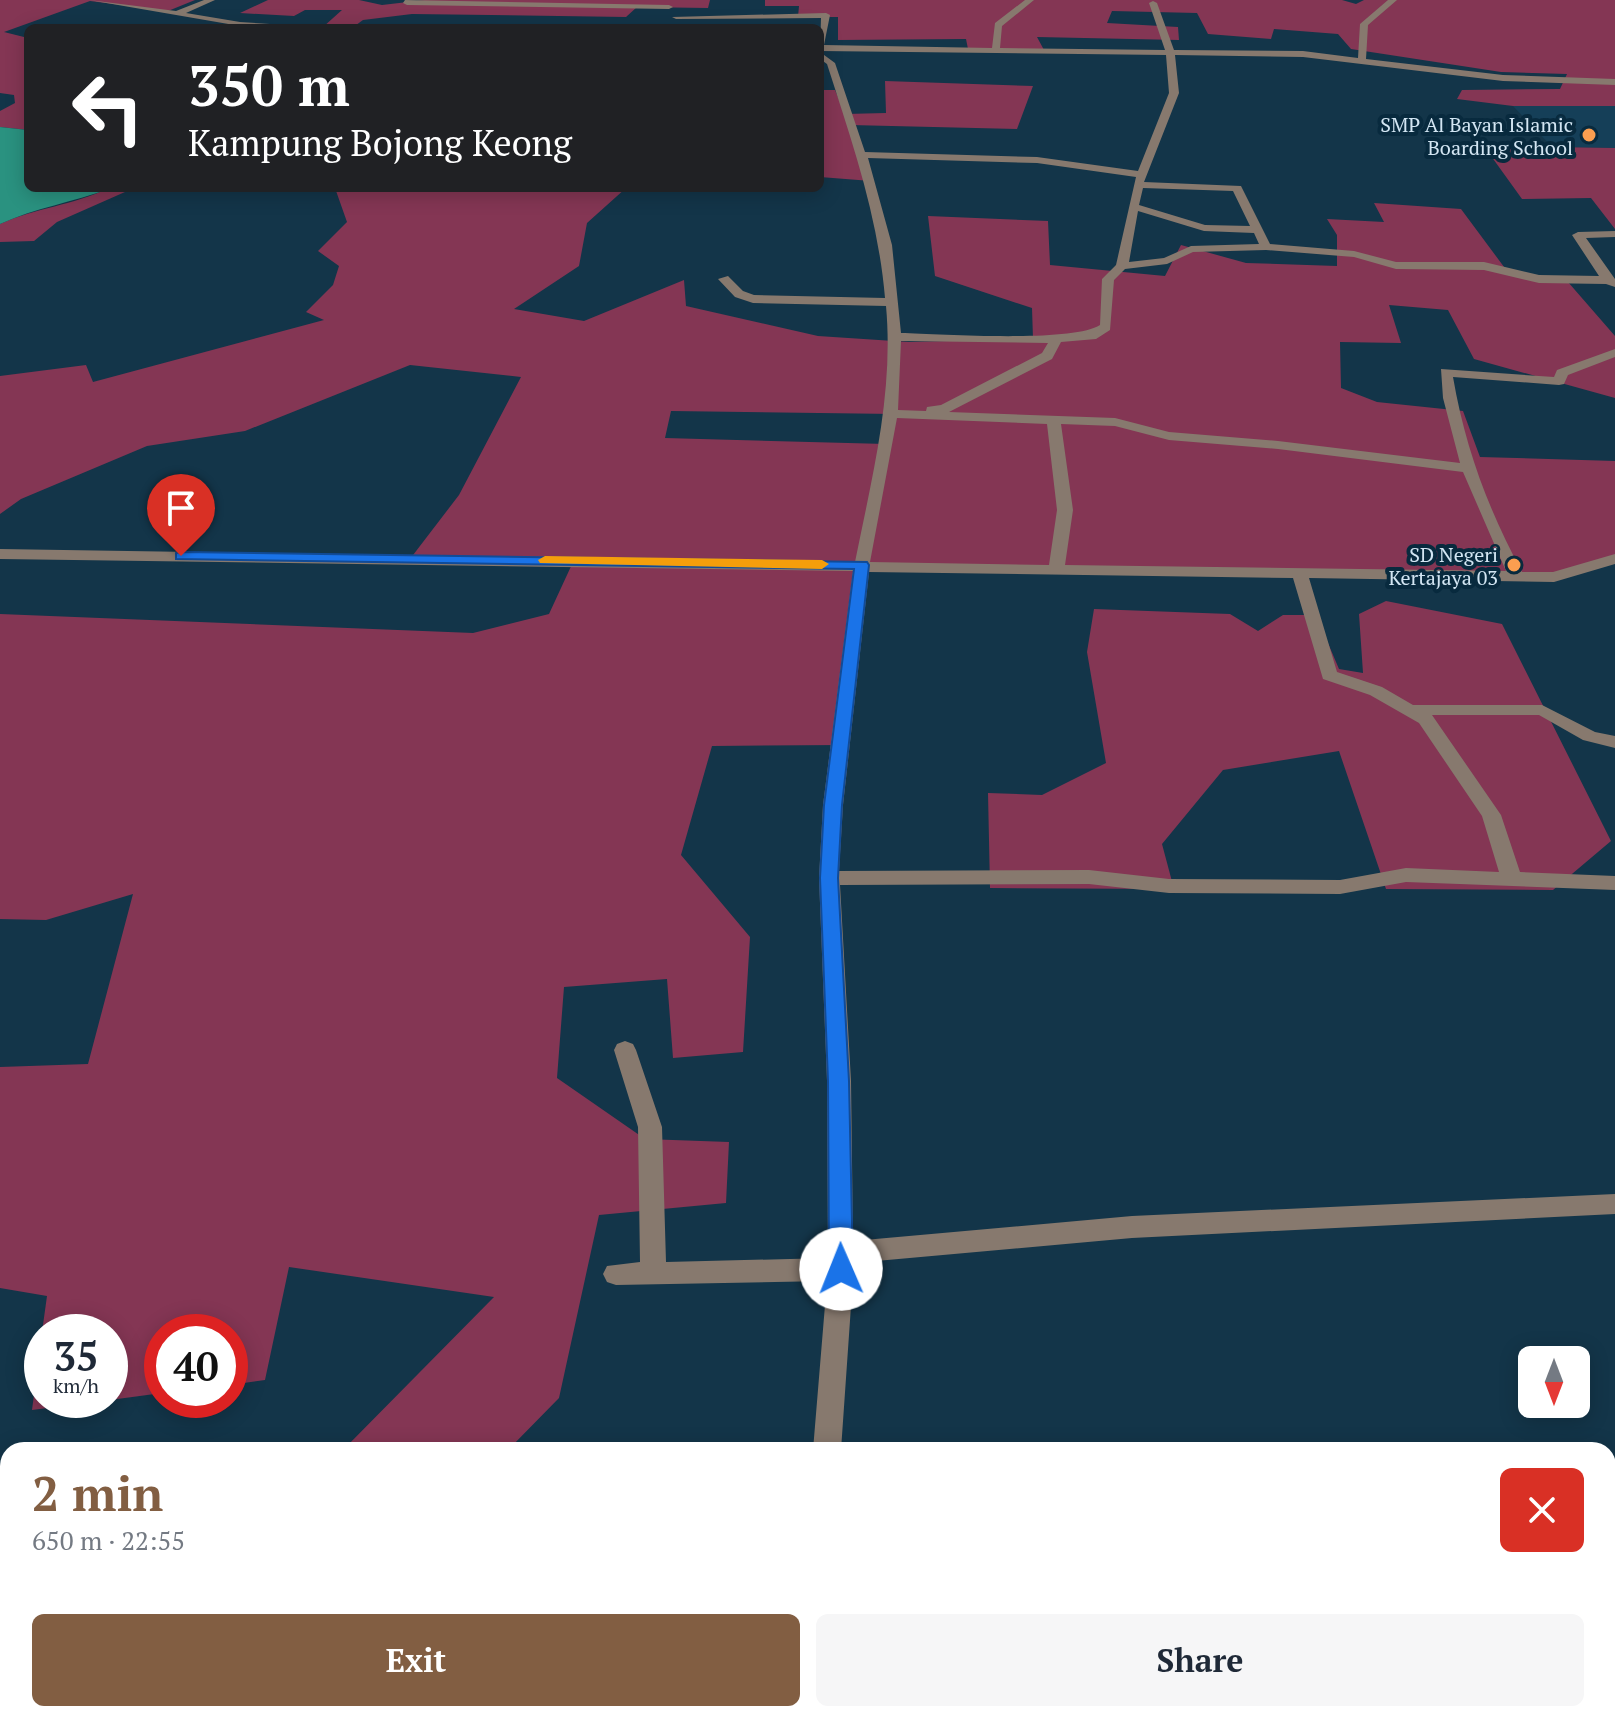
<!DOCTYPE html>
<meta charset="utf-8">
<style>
body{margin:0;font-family:"PT Serif",serif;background:#f6f6f7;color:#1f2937;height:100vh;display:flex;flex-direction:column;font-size:30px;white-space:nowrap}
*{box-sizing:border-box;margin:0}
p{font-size:26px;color:#747a83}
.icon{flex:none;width:44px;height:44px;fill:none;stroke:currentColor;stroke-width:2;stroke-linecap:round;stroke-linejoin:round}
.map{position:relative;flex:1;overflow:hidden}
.drawer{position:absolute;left:0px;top:1442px;width:1616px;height:280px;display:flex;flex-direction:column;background:#fff;border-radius:24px 24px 0 0;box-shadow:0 4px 20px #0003}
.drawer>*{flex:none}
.banner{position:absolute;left:24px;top:24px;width:800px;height:168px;border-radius:12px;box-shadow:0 4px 20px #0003;background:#202124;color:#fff;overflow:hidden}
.needle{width:52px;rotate:180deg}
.buttons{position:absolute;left:1518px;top:1346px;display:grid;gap:16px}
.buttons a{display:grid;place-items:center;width:72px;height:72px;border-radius:12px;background:#fff;box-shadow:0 4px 20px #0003;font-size:40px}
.speed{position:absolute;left:24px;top:1314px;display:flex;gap:16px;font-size:40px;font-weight:700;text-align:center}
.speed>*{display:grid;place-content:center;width:104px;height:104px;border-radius:50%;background:#fff;box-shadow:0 4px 20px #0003;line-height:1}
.speed small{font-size:20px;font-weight:400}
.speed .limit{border:12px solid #d22;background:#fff;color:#111}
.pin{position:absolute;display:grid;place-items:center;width:68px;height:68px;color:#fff;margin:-82px -34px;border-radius:50% 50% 50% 0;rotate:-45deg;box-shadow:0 0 8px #0007}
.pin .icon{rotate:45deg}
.me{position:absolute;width:88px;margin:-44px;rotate:359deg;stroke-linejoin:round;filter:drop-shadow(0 0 6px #0008)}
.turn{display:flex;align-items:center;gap:28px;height:168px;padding:0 32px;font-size:36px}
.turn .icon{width:104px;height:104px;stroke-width:2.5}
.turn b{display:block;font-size:56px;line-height:68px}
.round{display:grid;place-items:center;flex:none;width:84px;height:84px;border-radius:12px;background:#f6f6f7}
.summary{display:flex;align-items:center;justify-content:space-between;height:136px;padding:0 32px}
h1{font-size:48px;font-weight:800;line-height:60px;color:#825e42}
.cta{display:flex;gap:16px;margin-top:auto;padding:16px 32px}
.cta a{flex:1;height:92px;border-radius:12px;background:#825e42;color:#fff;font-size:32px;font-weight:800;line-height:92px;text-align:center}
.cta a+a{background:#f6f6f7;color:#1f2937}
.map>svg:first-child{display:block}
.built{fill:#153f58}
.green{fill:#843654;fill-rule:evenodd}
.water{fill:#2a9280}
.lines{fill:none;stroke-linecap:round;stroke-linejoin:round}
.minor{fill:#87796e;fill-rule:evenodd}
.route{fill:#1a73e8;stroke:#114b97;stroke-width:2}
.slow{fill:#f59e0b}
.poi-dot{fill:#fb9e50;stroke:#082a3e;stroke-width:3}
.labels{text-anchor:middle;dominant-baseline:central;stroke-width:8;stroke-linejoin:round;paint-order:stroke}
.far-poi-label{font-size:20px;fill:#d3e6f3;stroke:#082a3e;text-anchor:end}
</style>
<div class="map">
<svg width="1615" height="1722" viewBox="0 0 1615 1722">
<rect width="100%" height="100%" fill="#133549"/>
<!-- built -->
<polygon class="built" points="1513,106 1615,106 1615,148 1552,147"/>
<!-- green -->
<g class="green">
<polygon points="0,0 195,0 168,11 90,1 4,32 28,38 28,130 0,127 0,111 15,103 14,95 0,93"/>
<polygon points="268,0 359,0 382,5 425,0 710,0 708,8 637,7 626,17 412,14 363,20 352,28 323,27 342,10 305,10 294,16 240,13"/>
<polygon points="765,0 1342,0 1356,4 1364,0 1615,0 1615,106 1513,106 1457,99 1462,90 1560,89 1567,74 1501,72 1351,49 1338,34 1274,29 1271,39 1208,34 1197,13 1112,11 1107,23 1178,27 1179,40 1037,37 1044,50 968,49 966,39 838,40 838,17 798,17 799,6 765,6"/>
<polygon points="885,81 1033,86 1017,129 850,125 871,181 820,177 820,90 835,90 845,114 886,113"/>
<polygon points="1552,147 1615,148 1615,229 1591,198 1522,199 1486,149"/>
<path d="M109 188H134L57 222 34 241 0 242V224C35 208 74 205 109 188Z"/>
<path d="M335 188H626L587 223 579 266 514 309 584 321 684 280 686 306 818 336 909 342 1033 339 1032 308 935 276 928 216 1048 221 1050 265 1165 276 1181 245 1246 263 1337 266V235L1327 219 1384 222 1374 203 1461 209 1510 275 1568 282 1615 336V398L1474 359 1448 310 1389 305 1401 343 1340 342 1341 388 1377 402 1463 411 1480 457 1615 461V562L1555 578 866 566 844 745 712 746 681 855 750 937 743 1052 673 1058 667 979 564 987 557 1078 645 1139 729 1142 726 1203 599 1215 559 1398 508 1450H343L494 1297 289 1267 265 1380 230 1385V1332H162V1393L110 1400V1332H42L47 1296 0 1288V1067L88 1064 133 894 46 920 0 919V614L473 633 549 614 573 562 410 559 459 495 521 377 410 365 245 431 147 446 21 499 0 514V376L86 365 93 382 324 320 306 312 333 285 339 266 318 251 347 222ZM671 411 895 414 886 444 665 438Z"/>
<polygon points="1386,601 1502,624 1611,841 1553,890 1386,889 1339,751 1223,770 1162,844 1174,889 990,888 988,793 1042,795 1106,763 1087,652 1094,609 1230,614 1258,631 1283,615 1316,615 1339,669 1363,673 1359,614"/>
<polygon points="42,1334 42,1400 110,1400 32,1410"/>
<polygon points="0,1481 8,1482 8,1603 0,1603"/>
</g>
<!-- water -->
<path class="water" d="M0 127 28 130V188L109 189C73 202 35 208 0 224Z"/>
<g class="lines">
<!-- minor -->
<g class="minor">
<polygon points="89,0 176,11 204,0 215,0 186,13 240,22 333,28 240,26"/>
<polygon points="405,0 669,5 673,7 669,9 407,5 403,3"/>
<path d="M1025 0H1034L1002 26 1000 48 1165 50 1149 3 1153 1 1157 3 1174 50 1303 51 1358 58 1360 24 1388 0H1397L1368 25 1366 59 1503 75 1615 79V85L1503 81 1303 57 1175 55 1179 93 1144 182 1241 186 1270 244 1354 251 1396 262H1484L1539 275 1599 276 1572 235 1578 232 1615 231V237L1586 238 1615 279V287L1606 284 1539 283 1484 270 1396 269 1354 257 1266 250 1193 252 1167 264 1125 269 1114 280 1110 330 1096 339 1061 342 1052 359 949 412 1115 418 1169 432 1278 441 1460 463 1443 398 1441 369 1554 377 1557 370 1615 349V357L1568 375 1564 384 1559 385 1453 377C1465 447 1488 509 1522 572H1553L1615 554V564L1554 582 1309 578 1337 672 1382 687 1413 705H1542L1595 732 1615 736V748L1583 740 1539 715H1432L1501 815 1520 872 1615 876V890L1406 882 1340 894 1169 893 1089 884 840 885 851 1081 853 1241 1132 1216 1615 1194V1214L1132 1238 854 1263 841 1450H813L827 1281 616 1285 607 1282 603 1274 607 1266 640 1262 638 1127 614 1050 617 1044 625 1041 633 1044 636 1050 662 1127 666 1262 828 1258 827 1081 819 878 823 805 853 571 0 559V549L855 562C872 477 894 393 886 306L753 303 735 297 718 279 728 276 743 291 754 295 885 298C878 216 852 142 827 64L820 59V52L835 63 865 152 1037 157 1138 171 1169 93 1166 55 820 51 821 18 676 19 672 17 826 13 830 15 824 45 992 48 995 23ZM868 158 1037 163 1136 177 1116 265 1102 279 1100 325C1072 343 941 334 901 333L892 245ZM1143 188 1233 191 1250 226 1205 225 1139 205ZM1138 211 1204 231 1254 233 1259 244 1191 246 1164 258 1129 262ZM901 341 1048 343 1042 353 941 405 927 407 926 411 898 410ZM897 418 1047 424 1057 510 1049 565 870 562ZM1061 424 1115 426 1169 440 1278 449 1463 472 1506 571 1065 565 1073 510ZM869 572 1293 578 1323 679 1370 695 1419 723 1482 816 1499 872 1406 868 1340 880 1169 879 1089 870 839 871 843 805Z"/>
<polygon points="0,1696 8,1697 8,1714 201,1714 204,1722 0,1722"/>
<polygon points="380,1714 458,1714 455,1722 377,1722"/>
<polygon points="786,1714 818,1714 817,1722 785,1722"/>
</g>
</g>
<!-- route -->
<polygon class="route" points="181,552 867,562 869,565 842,805 838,878 849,1081 853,1269 849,1276 841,1279 833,1276 829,1269 828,1081 820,878 824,805 854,569 176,559 176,553"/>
<!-- slow -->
<polygon class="slow" points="545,556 822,560 829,564 822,569 540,563 538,560"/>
<!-- markers -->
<g class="poi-dot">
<circle cx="1589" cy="135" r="8"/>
<circle cx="1514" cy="565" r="8"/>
</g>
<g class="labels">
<!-- far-poi labels -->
<g class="far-poi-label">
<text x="1573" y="124">SMP Al Bayan Islamic<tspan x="1573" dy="23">Boarding School</tspan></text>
<text x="1498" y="554">SD Negeri<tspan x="1498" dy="23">Kertajaya 03</tspan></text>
</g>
</g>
</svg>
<div class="buttons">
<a><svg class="needle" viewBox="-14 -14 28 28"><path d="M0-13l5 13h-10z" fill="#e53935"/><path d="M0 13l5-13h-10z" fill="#747a83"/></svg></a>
</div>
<div class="speed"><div>35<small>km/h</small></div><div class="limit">40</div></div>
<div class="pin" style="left:181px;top:556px;background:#d93025"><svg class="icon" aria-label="arrive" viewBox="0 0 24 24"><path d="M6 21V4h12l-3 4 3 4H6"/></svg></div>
<svg class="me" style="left:841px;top:1269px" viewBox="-20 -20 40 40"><circle r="19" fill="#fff"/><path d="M0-13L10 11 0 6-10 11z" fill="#1a73e8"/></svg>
<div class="banner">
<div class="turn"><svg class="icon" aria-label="left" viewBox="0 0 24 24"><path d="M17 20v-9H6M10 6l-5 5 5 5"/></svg><div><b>350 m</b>Kampung Bojong Keong</div></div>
</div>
<section class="drawer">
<div class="summary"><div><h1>2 min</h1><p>650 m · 22:55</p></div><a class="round" style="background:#d93025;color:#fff"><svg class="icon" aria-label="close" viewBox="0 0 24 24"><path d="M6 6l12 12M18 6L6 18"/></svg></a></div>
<div class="cta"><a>Exit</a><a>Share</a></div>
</section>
</div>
